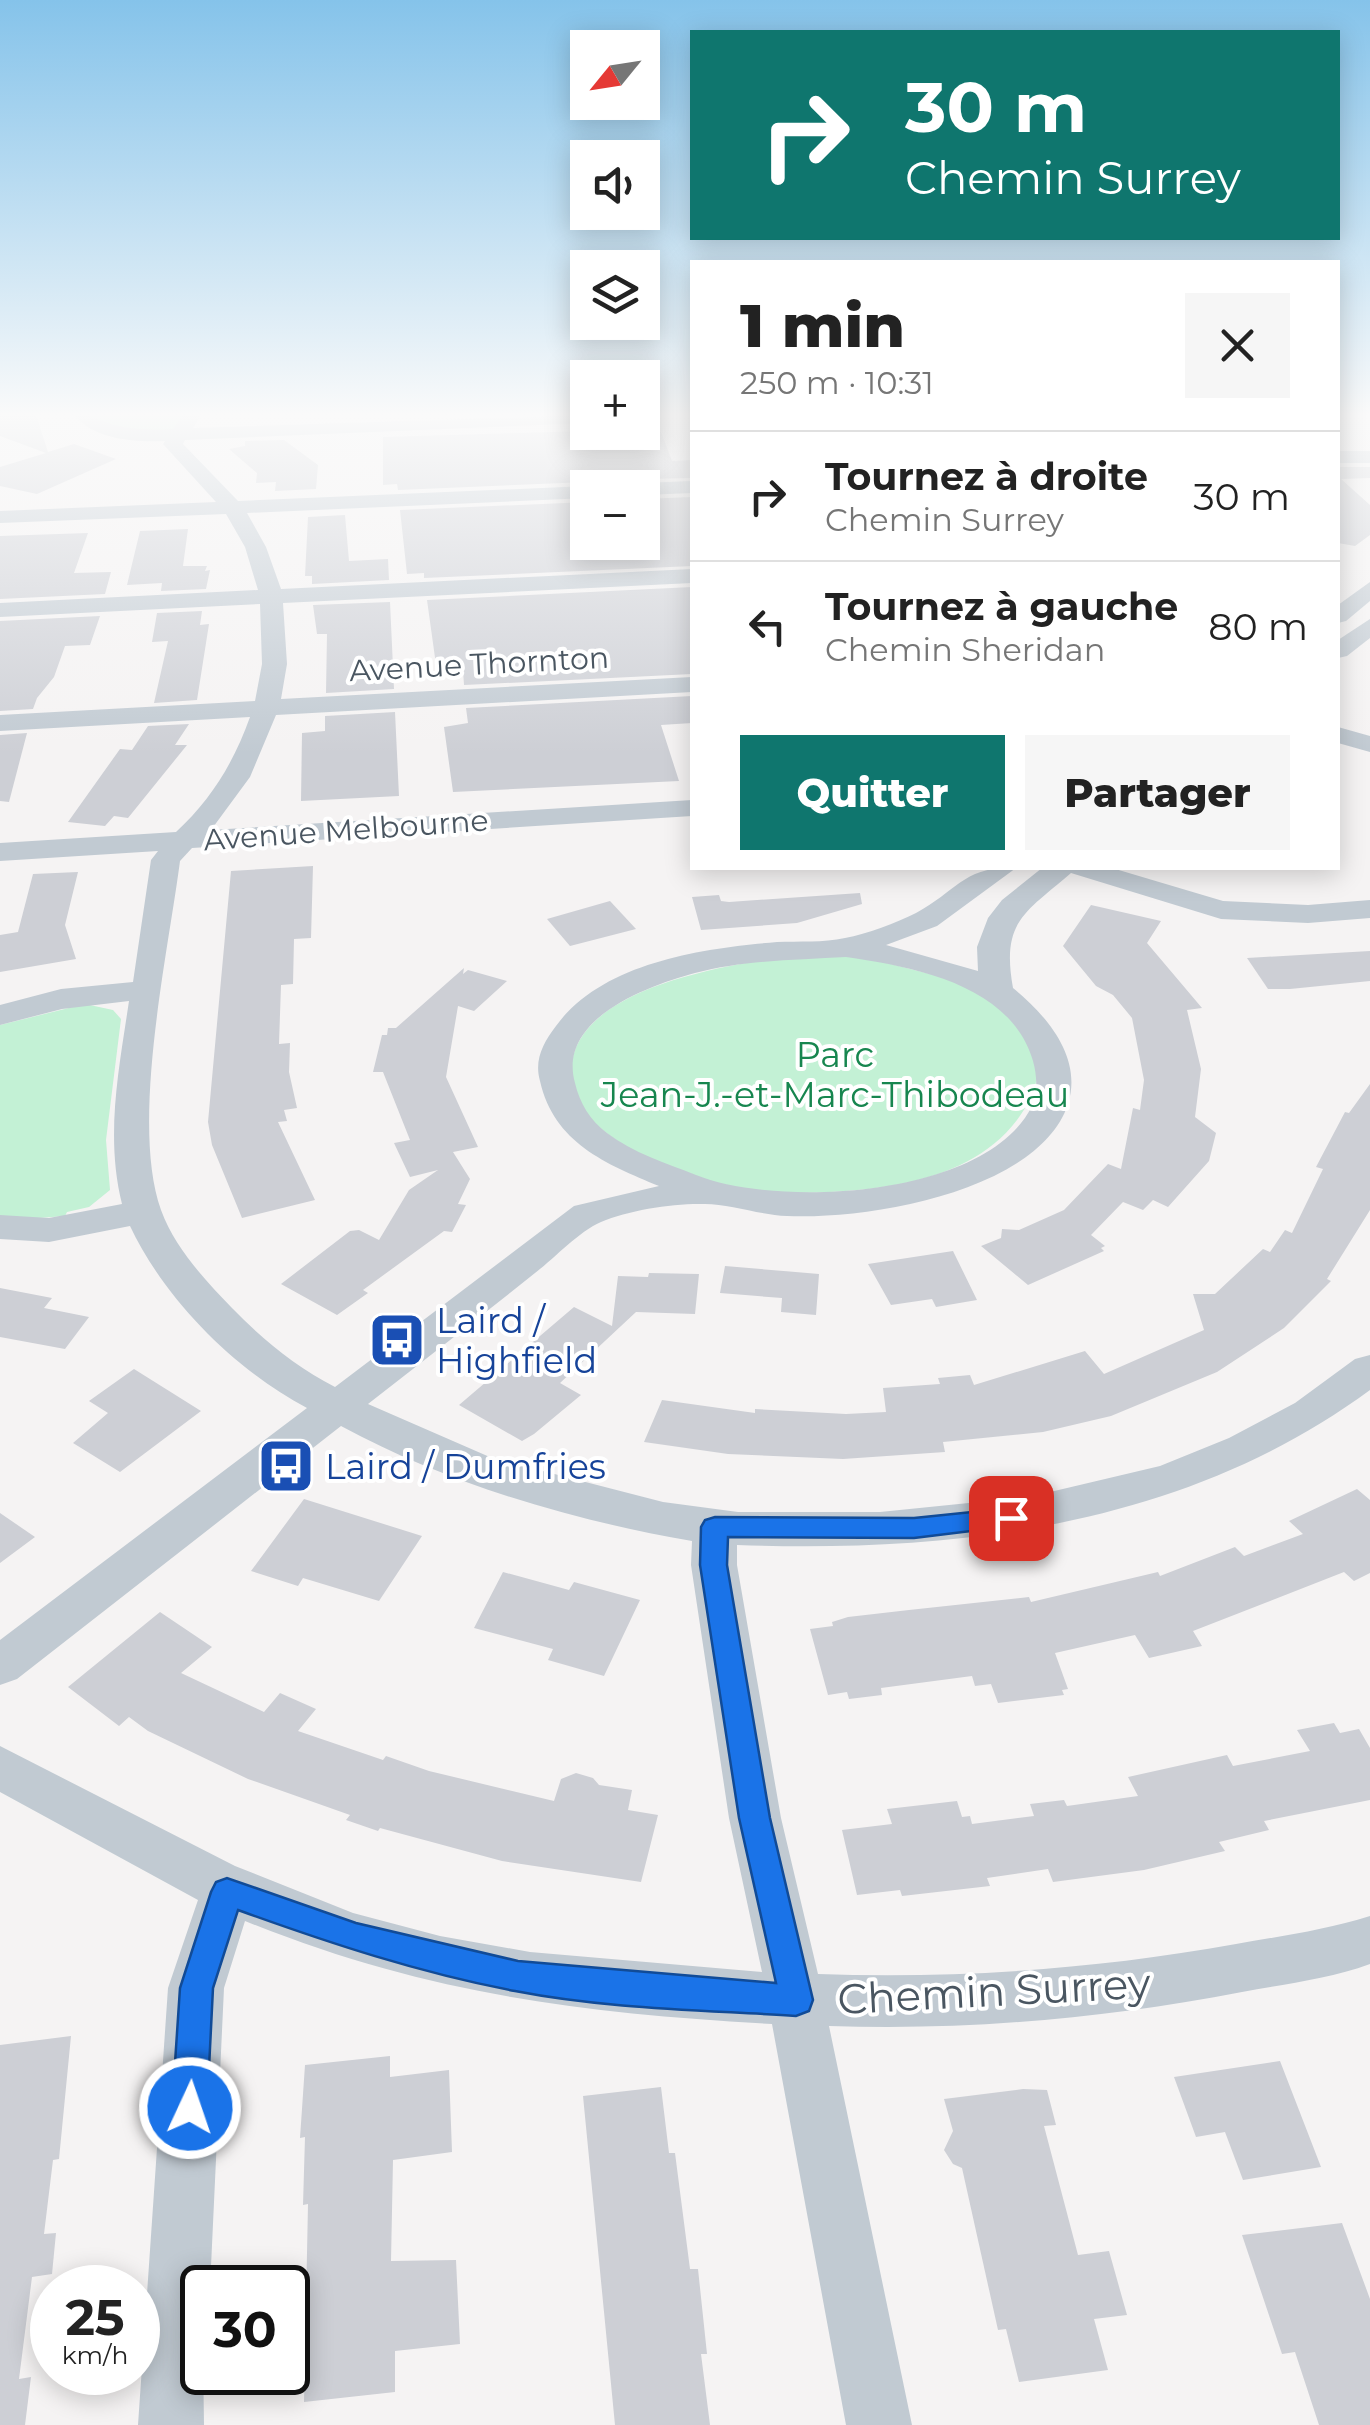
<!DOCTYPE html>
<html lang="fr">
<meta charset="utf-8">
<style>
body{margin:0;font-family:Montserrat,sans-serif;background:#f6f6f6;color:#222;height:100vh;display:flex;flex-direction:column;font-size:38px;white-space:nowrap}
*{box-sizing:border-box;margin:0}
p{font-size:32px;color:#767676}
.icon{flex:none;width:55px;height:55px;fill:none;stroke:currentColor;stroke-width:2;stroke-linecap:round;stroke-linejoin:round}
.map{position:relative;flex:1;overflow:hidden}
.side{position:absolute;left:690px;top:260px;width:650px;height:610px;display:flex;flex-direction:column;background:#fff;border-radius:0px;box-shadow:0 5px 25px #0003}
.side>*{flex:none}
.hud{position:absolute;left:690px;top:30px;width:650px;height:210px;border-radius:0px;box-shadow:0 5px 25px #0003;background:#0f766e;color:#fff;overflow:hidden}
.needle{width:65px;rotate:240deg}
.controls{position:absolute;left:570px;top:30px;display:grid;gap:20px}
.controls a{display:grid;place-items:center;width:90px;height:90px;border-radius:0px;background:#fff;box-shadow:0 5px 25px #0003;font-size:50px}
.speed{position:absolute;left:30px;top:2265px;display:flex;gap:20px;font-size:50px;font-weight:700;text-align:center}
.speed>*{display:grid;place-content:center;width:130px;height:130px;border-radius:50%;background:#fff;box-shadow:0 5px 25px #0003;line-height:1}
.speed small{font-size:25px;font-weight:400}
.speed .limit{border:5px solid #111;border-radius:15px;background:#fff;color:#111}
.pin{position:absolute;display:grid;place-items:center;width:85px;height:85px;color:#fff;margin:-42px;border-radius:20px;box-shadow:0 5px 15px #0006}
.me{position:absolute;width:110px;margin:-55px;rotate:3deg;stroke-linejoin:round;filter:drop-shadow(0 0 8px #0008)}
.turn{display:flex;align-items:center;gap:35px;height:210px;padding:0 50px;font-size:45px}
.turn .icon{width:130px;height:130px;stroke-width:2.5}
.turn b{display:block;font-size:70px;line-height:85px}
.round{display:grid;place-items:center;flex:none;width:105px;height:105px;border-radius:0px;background:#f6f6f6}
.overview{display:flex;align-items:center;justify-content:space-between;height:170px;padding:0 50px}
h1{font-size:60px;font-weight:800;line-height:75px}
.cta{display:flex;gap:20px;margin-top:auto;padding:20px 50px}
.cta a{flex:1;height:115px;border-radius:0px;background:#0f766e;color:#fff;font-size:40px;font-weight:800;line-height:115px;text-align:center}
.cta a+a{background:#f6f6f6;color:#222}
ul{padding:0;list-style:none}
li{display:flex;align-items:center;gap:30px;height:130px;padding:0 50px;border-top:2px solid #e0e0e0}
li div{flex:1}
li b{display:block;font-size:38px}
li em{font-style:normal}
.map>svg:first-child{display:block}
.green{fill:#c3f1d5}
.building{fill:#cdcfd5}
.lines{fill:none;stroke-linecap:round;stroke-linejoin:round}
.minor{fill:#c1cad2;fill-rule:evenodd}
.route{fill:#1a73e8;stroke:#114b97;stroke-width:2.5}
.labels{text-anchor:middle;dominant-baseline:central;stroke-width:8;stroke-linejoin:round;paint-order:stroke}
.far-street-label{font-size:30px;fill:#4a5661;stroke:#fff}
.park-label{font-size:35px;fill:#17864f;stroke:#fff}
.transit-label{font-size:35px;fill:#164399;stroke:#fff;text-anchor:start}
.near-street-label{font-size:42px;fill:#4a5661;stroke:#fff}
</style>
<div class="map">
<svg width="1370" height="2425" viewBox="0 0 1370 2425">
<rect width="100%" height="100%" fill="#f5f3f3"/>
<!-- green -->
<g class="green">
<polygon points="83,415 192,415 175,435 140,436"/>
<path d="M846 948 875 960 997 991C1012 1015 1036 1043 1037 1072 1037 1091 1027 1106 1017 1120 961 1194 844 1193 762 1193 745 1193 725 1196 709 1193 683 1189 614 1140 593 1122 577 1108 569 1089 571 1069 577 974 775 959 846 948Z"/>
<polygon points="85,1004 113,1010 121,1019 106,1140 110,1190 89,1207 67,1212 65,1216 0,1221 0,1025"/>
</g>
<!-- building -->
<g class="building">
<polygon points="0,415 36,415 48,452 74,444 116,459 37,494 0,486 0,467 46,453 0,436"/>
<polygon points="588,431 661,432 672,461 692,460 692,478 642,479 642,473 588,476 588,482 398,490 397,484 383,485 383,437"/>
<polygon points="284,440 318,465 316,489 275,491 276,482 256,483 257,473 229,449 245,446 245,441"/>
<polygon points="1338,467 1370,467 1370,478 1341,479 1370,505 1370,535 1355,546 1338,543"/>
<polygon points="692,497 692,566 424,578 424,573 407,574 400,510 588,502 588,542 642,542 642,499"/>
<polygon points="345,515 349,561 388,559 389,580 312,584 312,576 305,576 308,517"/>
<polygon points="188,529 183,566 207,566 205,571 210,570 206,589 161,591 162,583 127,585 140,531"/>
<polygon points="88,533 74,573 111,572 105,594 0,599 0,536"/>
<polygon points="692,587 692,674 464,685 463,670 437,672 427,600"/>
<polygon points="390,602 394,689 326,693 327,634 317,634 313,605"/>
<polygon points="202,611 200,625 209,624 197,700 154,703 168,641 152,642 157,613"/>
<polygon points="100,616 90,645 65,646 54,677 37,698 33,709 0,711 0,621"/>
<polygon points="692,696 692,723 661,725 679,781 453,792 444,727 468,723 466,708"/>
<polygon points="395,712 399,796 301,801 302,733 325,731 325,716"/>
<polygon points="189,724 175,745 187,745 128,818 114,816 105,826 68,822 120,749 132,750 148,726"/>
<polygon points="27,733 9,802 0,801 0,735"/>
<polygon points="313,866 311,938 294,939 293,984 281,985 279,1044 290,1043 289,1072 297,1108 284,1110 287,1121 278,1122 315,1200 242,1218 212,1145 208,1122 231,871"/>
<polygon points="78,872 65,925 76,959 0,972 0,935 18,932 33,874"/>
<polygon points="860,893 862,904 797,923 701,930 692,897 719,895 721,901 729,902"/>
<polygon points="610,901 636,929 570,946 547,919"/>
<polygon points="1091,905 1161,921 1147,943 1202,1008 1187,1010 1201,1069 1195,1117 1216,1133 1209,1161 1168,1207 1153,1200 1143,1210 1123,1202 1091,1235 1105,1246 1101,1248 1104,1251 1028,1285 981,1246 1001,1238 1002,1229 1019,1230 1064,1210 1108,1164 1121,1169 1133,1108 1140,1110 1144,1080 1132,1018 1113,995 1096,986 1063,946"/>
<polygon points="1370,951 1370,981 1290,989 1268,989 1247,958"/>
<polygon points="464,968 463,974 468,970 507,981 474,1011 458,1006 446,1077 478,1147 453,1152 470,1179 458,1204 466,1205 452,1232 444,1231 363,1290 368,1293 337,1315 281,1284 350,1231 359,1230 379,1240 409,1190 438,1170 410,1177 394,1143 410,1140 383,1072 373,1072 382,1035 387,1035 388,1028 396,1028"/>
<polygon points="1370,1084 1370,1210 1327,1279 1331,1281 1284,1328 1217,1372 1111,1416 1043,1432 943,1442 945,1452 843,1459 728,1454 644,1442 662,1400 755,1413 755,1409 846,1414 886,1412 883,1388 940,1384 938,1378 970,1375 974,1385 1085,1351 1104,1374 1204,1330 1193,1294 1215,1294 1263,1249 1270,1252 1285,1230 1292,1233 1323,1169 1316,1167 1345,1112 1349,1113"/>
<polygon points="953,1251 977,1300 936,1307 932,1299 891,1305 868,1264"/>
<polygon points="725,1266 819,1274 816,1315 781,1312 782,1298 720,1293"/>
<polygon points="649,1273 699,1274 695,1314 636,1312 560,1383 581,1395 534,1434 522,1441 459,1405 574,1307 612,1326 618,1276 648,1277"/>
<polygon points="0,1288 52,1298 44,1308 89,1317 65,1349 0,1337"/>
<polygon points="134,1369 201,1411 120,1472 73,1443 108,1413 89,1401"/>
<polygon points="1357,1489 1370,1500 1370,1573 1354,1581 1344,1572 1193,1631 1202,1646 1149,1658 1135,1635 1055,1653 1068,1689 1062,1690 1064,1695 998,1703 991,1684 975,1686 972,1676 881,1688 882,1695 849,1699 847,1692 828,1695 810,1629 833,1626 832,1622 848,1617 909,1610 1029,1597 1031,1602 1158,1572 1160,1576 1235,1547 1244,1556 1303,1534 1289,1521"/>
<polygon points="304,1499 422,1536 379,1601 303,1578 298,1586 251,1571"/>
<polygon points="0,1513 35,1537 0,1563"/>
<polygon points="503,1572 569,1590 574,1582 640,1600 604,1676 548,1660 553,1649 474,1628"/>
<polygon points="160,1612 212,1647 181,1673 264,1712 280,1693 316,1709 298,1731 383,1760 386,1756 429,1771 554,1801 561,1779 576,1773 593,1778 599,1785 632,1790 628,1810 658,1815 641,1882 502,1861 380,1828 378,1831 346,1820 350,1815 248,1779 148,1731 129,1717 119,1726 68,1687"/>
<polygon points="1334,1723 1340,1733 1359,1729 1370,1748 1370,1800 1264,1821 1269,1830 1219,1842 1225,1851 1144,1870 1053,1882 1048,1869 987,1878 990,1886 902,1896 900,1890 857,1895 842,1830 892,1824 887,1809 957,1801 962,1817 970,1816 972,1824 1034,1816 1030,1804 1064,1800 1067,1806 1138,1796 1128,1777 1227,1755 1233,1766 1310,1751 1297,1730"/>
<polygon points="71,2036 59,2159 53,2160 44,2234 56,2233 52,2274 32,2277 19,2379 31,2377 25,2425 0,2425 0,2045"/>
<polygon points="390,2056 390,2077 449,2070 452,2152 393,2160 391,2261 456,2260 460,2344 395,2351 395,2392 304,2402 308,2204 303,2205 305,2137 300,2138 305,2065"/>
<polygon points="1280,2061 1321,2167 1243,2180 1225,2132 1196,2137 1174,2077"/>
<polygon points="661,2087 669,2153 675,2153 690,2269 698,2269 707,2354 701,2354 710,2425 615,2425 583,2096"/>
<polygon points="1023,2089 1047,2090 1056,2125 1044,2126 1078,2255 1109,2251 1127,2315 1094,2319 1108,2370 1019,2382 1006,2329 998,2330 962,2168 953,2164 944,2150 953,2131 944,2099"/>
<polygon points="1342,2223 1370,2299 1370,2425 1319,2425 1295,2352 1282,2354 1242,2235"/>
</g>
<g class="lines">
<!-- minor -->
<g class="minor">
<path d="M74 415C91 415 98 420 114 425 134 430 153 430 173 429L183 415H201L193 428 588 415V423L185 440 183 444 238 501 588 486 595 488H588V498L247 513 266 547 281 589 692 569V583L283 603 287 664 281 699 692 677V692L276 715 250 777 211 830 692 800V816L192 848 180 861C168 954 130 1123 161 1210 175 1248 204 1279 232 1308 262 1339 296 1367 335 1387L574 1206 659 1186C606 1164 554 1143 540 1081 534 1060 543 1043 556 1026 602 962 704 948 777 942 799 941 823 943 845 938 867 934 896 923 916 913 957 891 965 865 1016 868L937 926 886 945 978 971 977 947 988 918 1002 900 1042 868H1112L1223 901 1308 905 1370 900V918L1308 923 1221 919 1071 873C1025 913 1001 921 1013 988 1046 1015 1083 1057 1068 1104 1039 1192 866 1220 787 1216 760 1215 729 1204 705 1204 674 1203 629 1210 601 1222 578 1232 555 1258 535 1273 480 1317 424 1360 368 1404L492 1458 663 1502 738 1512H880L1029 1497 1160 1466 1229 1438 1295 1403 1355 1359 1370 1355V1390C1187 1525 959 1553 737 1545V1565L781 1818 818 1974C958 1979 1097 1969 1236 1944 1281 1936 1326 1930 1370 1916V1964C1329 1979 1285 1984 1242 1992 1106 2018 968 2031 829 2026L912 2425H846L772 2024C580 2013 425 1994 245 1921L224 1988 210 2288H202L204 2425H138L168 1988 198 1900 0 1792V1746L235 1866 353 1913 440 1936 530 1952 762 1972 729 1818 691 1565 692 1541C571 1520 448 1484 341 1426L17 1679 0 1685V1640L307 1408C235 1370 165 1300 130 1226L49 1242 0 1239V1215L49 1218 122 1204C105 1136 119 1069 129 1001L62 1009 0 1025V1005L61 989 133 982 151 860 158 851 0 861V843L176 832C211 800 234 762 250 717L0 731V715L255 701 262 664 260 604 0 617V603L258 590 245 547 226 514 0 523V511L216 502 163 444 165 441C134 442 95 440 74 415ZM846 957C915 967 1011 985 1033 1061 1037 1075 1038 1093 1032 1106 987 1198 778 1208 696 1175 666 1163 633 1153 607 1133 590 1120 580 1104 575 1083 557 1019 647 986 695 973 744 960 796 960 846 957Z"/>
<polygon points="642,415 660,415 642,421"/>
<rect x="1338" y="451" width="32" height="12"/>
<polygon points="692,481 692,493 642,495 642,488 633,488 642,483"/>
<polygon points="1370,582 1370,601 1346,621 1338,623 1338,605"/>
<polygon points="1370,619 1370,638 1347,656 1338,658 1338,640"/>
<polygon points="1338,727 1370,736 1370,752 1338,743"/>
</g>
</g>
<!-- sky -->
<linearGradient id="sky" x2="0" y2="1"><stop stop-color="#85c3ea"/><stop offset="0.55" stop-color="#fafafa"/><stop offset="1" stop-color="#fafafa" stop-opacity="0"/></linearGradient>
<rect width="1370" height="754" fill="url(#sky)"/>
<!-- route -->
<path class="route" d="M1011 1508 1021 1511 1025 1518 1021 1525 914 1538 728 1537 727 1565 770 1818 813 2000 809 2011 796 2016C704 2010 607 2009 515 1991 420 1973 329 1943 238 1910L213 1988 207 2108 202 2120 190 2125 177 2120 172 2108 180 1988 211 1892 216 1882 227 1878 356 1923 518 1961 776 1983 739 1818 700 1565 701 1527 705 1520 715 1517 914 1518Z"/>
<!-- icons -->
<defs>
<g id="bus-square" transform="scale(2.875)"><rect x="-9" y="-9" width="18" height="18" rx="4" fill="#1a4fb4" stroke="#fff"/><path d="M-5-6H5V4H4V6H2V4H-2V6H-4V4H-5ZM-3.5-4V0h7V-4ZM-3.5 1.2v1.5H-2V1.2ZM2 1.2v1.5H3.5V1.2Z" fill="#fff"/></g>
</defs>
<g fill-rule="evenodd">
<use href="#bus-square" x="397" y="1340"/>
<use href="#bus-square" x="286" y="1466"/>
</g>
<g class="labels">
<!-- far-street labels -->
<g class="far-street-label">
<text transform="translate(479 664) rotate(-3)">Avenue Thornton</text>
<text transform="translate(346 830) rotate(-4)">Avenue Melbourne</text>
</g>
<!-- park labels -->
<g class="park-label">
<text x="835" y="1054">Parc<tspan x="835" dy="40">Jean-J.-et-Marc-Thibodeau</tspan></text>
</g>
<!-- transit labels -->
<g class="transit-label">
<text x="436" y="1320">Laird /<tspan x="436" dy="40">Highfield</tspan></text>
<text x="325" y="1466">Laird / Dumfries</text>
</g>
<!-- near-street labels -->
<g class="near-street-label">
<text transform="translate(994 1991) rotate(-3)">Chemin Surrey</text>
</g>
</g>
</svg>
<div class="controls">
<a><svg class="needle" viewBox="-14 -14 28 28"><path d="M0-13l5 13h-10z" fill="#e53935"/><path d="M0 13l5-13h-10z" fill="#767676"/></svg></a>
<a><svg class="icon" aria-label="sound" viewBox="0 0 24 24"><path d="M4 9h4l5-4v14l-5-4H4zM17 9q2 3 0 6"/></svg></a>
<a><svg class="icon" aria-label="layers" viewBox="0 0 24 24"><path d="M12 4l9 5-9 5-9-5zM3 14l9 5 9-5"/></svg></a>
<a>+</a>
<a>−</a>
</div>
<div class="speed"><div>25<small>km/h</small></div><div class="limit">30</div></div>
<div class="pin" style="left:1011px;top:1518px;background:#d93025"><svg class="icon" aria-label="arrive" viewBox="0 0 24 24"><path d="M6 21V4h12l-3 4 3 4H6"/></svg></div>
<svg class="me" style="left:190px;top:2108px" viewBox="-20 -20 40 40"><circle r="17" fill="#1a73e8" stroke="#fff" stroke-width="3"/><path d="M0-11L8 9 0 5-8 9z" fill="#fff"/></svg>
<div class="hud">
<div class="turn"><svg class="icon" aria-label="right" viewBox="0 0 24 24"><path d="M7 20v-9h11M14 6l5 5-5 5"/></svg><div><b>30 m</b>Chemin Surrey</div></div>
</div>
<section class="side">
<div class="overview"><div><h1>1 min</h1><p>250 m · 10:31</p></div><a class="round"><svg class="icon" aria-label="close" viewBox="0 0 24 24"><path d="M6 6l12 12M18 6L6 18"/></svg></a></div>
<ul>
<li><svg class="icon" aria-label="right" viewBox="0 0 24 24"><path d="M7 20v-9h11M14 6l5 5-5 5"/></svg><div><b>Tournez à droite</b><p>Chemin Surrey</p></div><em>30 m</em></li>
<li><svg class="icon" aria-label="left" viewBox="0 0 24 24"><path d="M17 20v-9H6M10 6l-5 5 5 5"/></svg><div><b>Tournez à gauche</b><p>Chemin Sheridan</p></div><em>80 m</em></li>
</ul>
<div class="cta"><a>Quitter</a><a>Partager</a></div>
</section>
</div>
